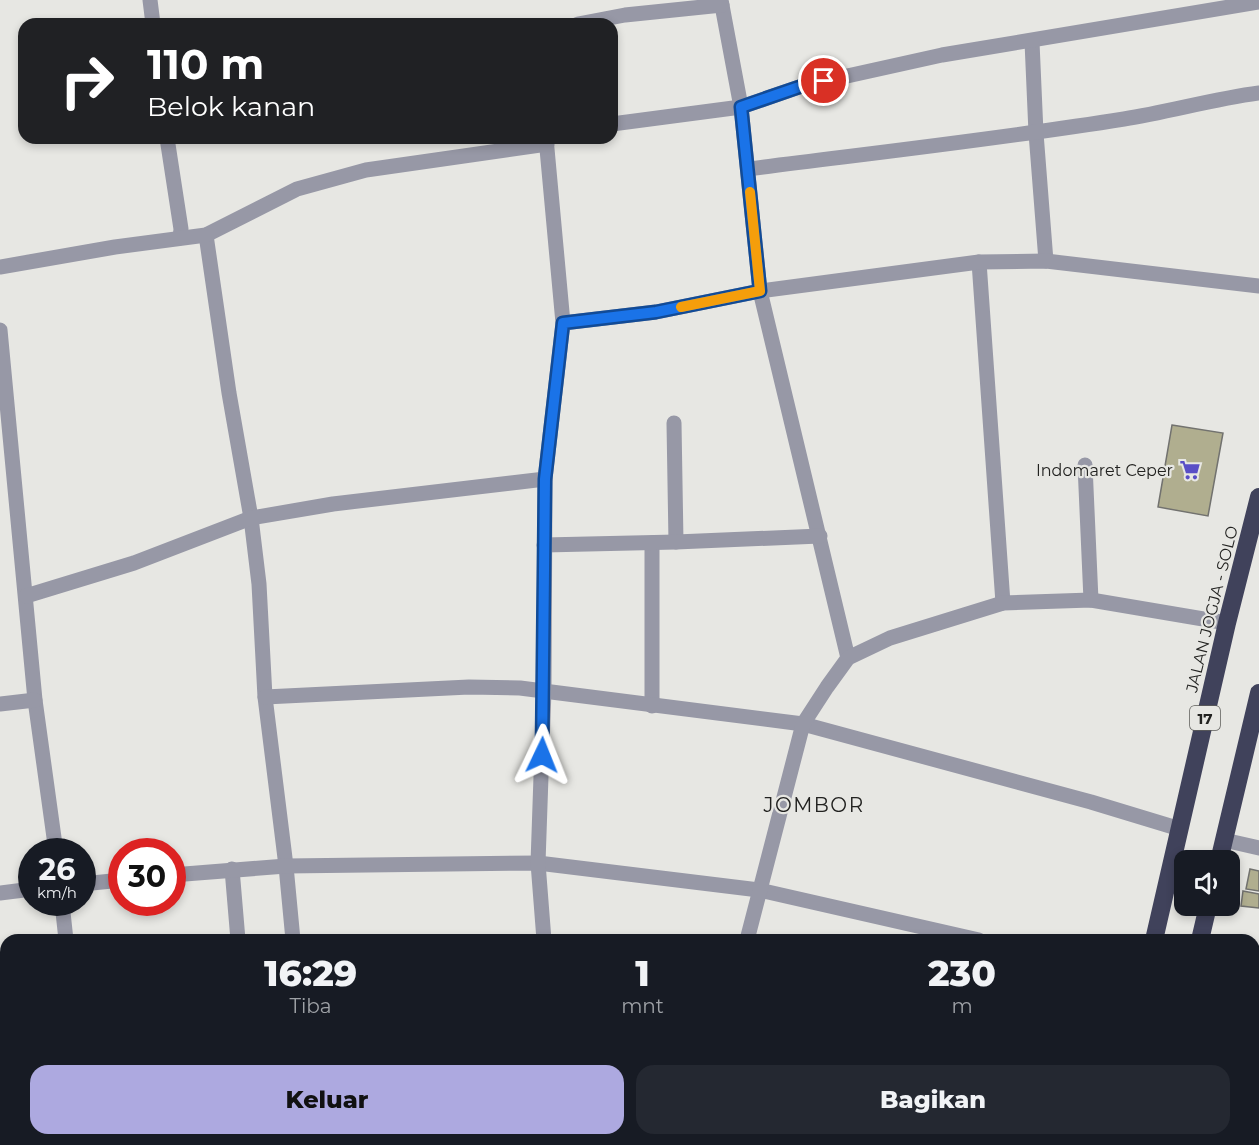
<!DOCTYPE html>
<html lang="id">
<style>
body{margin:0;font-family:Montserrat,sans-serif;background:#242831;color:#f1f3f6;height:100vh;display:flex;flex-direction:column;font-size:22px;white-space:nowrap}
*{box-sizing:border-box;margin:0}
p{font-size:20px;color:#9ea1a6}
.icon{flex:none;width:33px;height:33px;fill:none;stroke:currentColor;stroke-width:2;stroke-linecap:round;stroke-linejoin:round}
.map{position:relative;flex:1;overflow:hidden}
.panel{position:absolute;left:0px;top:934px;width:1260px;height:212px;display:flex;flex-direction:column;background:#171b24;border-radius:18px 18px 0 0;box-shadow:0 3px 9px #0003}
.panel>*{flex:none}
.banner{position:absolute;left:18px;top:18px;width:600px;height:126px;border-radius:18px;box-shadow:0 3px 9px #0003;background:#202124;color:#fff;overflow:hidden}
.buttons{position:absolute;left:1174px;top:850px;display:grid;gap:12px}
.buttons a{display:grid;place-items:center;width:66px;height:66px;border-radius:12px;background:#171b24;box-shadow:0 3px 9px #0003;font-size:30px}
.speed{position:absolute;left:18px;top:838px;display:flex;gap:12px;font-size:30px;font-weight:700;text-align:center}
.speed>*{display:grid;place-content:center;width:78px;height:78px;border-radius:50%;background:#171b24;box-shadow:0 3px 9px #0003;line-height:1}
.speed small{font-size:15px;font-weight:400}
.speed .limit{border:9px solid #d22;background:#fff;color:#111}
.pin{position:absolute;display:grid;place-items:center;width:51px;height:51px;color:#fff;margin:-26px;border:3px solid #fff;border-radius:50%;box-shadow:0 2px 6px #0007}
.me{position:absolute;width:66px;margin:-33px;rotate:2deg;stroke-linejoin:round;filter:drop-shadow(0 0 4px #0008)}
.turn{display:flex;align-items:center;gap:21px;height:126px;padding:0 30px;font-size:27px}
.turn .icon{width:78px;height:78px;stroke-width:2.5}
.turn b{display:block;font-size:42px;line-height:51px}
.eta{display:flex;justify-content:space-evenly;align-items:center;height:102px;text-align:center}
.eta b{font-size:36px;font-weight:800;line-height:42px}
.primary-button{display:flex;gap:12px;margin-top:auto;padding:12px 30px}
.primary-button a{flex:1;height:69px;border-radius:18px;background:#ada9e0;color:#111;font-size:24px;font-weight:800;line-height:69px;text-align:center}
.primary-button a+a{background:#242831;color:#f1f3f6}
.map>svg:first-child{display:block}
.building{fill:#b0ae8f;stroke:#72726f;stroke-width:1.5}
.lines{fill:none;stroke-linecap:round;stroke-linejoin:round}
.minor{stroke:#9798a6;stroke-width:15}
.highway{stroke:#40425b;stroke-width:18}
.route-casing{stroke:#114b97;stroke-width:15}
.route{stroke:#1a73e8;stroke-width:10}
.slow{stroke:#f59e0b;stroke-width:10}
.labels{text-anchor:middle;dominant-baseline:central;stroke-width:4.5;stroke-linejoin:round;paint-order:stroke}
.shield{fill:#e7e7e3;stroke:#5d5d5a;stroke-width:1.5}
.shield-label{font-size:15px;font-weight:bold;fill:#222220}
.poi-label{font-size:16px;fill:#222220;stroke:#e7e7e3;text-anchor:end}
.street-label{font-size:16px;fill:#222220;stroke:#e7e7e3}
.quarter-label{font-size:20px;letter-spacing:1.5px;fill:#222220;stroke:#e7e7e3}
</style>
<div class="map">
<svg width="1259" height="1145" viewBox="0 0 1259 1145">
<rect width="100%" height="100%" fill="#e7e7e3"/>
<!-- building -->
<g class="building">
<polygon points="1172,425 1223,433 1208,516 1158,507"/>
<polygon points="1250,869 1259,871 1259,891 1246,889"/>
<polygon points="1243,891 1259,894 1259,908 1241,906"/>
</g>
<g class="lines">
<!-- minor -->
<g class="minor">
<polyline points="150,0 153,24"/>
<polyline points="721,0 741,107 760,291 848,658"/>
<polyline points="578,24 625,15 722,5"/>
<polyline points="1032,42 1036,133 1046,261"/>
<polyline points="612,124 741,107 802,86 942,55 1259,2"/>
<polyline points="167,138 181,229 180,238"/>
<path d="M748 169C873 153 999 139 1124 119 1169 112 1213 99 1259 93"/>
<polyline points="206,235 229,393 251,518 259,584 265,697 286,866 293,940"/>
<polyline points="979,262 1003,603"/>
<polyline points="0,267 115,247 206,235 297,189 366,170 547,144"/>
<polyline points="563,323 656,312 760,291 979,262 1046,261 1259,286"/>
<polyline points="0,330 35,700 56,852"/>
<polyline points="674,423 676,542"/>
<polyline points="1085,465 1091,600"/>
<polyline points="652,543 652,706"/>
<polyline points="544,545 676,542 820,536"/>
<polyline points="26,596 134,563 251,518 333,504 545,479"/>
<polyline points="265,697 469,687 520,688 803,724 1091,802 1180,829"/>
<polyline points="0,704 35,700"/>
<polyline points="1224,840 1259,848"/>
<polyline points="232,869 238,940"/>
<polyline points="172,875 286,866 538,863 759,890 979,940"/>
<polyline points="82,884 122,880"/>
<polyline points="0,893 32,889"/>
<polyline points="62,903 66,940"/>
<polyline points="544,940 538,863 544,690 545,479 563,323 546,138"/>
<polyline points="747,940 803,724 827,687 848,658 890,638 1003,603 1091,600 1227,623"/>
<polyline points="1254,1000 1259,1001"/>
<polyline points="0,1091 6,1089"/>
<polyline points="83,1140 83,1145"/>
<polyline points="303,1140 303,1145"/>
<polyline points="489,1145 509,1140"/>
</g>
<!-- highway -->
<g class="highway">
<polyline points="1219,861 1259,693"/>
<polyline points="1154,940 1227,623 1259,497"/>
<polyline points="1200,940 1208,906"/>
<polyline points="1105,1145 1106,1140"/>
<polyline points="1151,1145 1152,1140"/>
</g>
</g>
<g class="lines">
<!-- route casing -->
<g class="route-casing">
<polyline id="route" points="542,755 545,479 563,323 656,312 760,291 741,107 802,86 824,81"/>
</g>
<!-- route -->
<use href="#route" class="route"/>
<!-- slow -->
<polyline class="slow" points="681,307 760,291 750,192"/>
</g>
<!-- icons -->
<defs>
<g id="supermarket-bare" transform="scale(1.62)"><path d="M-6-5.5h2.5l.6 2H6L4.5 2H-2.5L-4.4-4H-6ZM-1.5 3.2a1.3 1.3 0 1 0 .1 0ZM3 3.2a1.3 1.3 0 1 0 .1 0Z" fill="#594ec6" stroke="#e7e7e3" stroke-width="2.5" paint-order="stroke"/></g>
</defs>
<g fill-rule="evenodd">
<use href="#supermarket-bare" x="1190" y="470"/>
</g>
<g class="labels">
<!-- shield labels -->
<rect class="shield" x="1190" y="706" width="30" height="24" rx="4.5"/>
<g class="shield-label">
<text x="1205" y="718">17</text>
</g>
<!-- poi labels -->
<g class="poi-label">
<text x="1173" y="470">Indomaret Ceper</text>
</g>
<!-- street labels -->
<g class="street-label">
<text transform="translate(1212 609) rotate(-76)">JALAN JOGJA - SOLO</text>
</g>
<!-- quarter labels -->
<g class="quarter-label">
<text x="814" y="805">JOMBOR</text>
</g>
</g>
</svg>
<div class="buttons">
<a><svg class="icon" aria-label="sound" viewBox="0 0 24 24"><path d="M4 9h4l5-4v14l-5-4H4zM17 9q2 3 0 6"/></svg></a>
</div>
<div class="speed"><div>26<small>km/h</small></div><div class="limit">30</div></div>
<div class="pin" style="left:824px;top:81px;background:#d93025"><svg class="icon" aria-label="arrive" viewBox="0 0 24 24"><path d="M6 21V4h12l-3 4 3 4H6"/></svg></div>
<svg class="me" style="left:542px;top:755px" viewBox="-20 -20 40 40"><path d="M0-17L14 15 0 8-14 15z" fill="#1a73e8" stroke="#fff" stroke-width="4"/></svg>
<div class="banner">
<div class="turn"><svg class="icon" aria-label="right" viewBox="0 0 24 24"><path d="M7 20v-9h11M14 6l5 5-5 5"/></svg><div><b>110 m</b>Belok kanan</div></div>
</div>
<section class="panel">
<div class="eta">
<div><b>16:29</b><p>Tiba</p></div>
<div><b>1</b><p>mnt</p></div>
<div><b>230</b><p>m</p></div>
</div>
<div class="primary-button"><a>Keluar</a><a>Bagikan</a></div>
</section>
</div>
